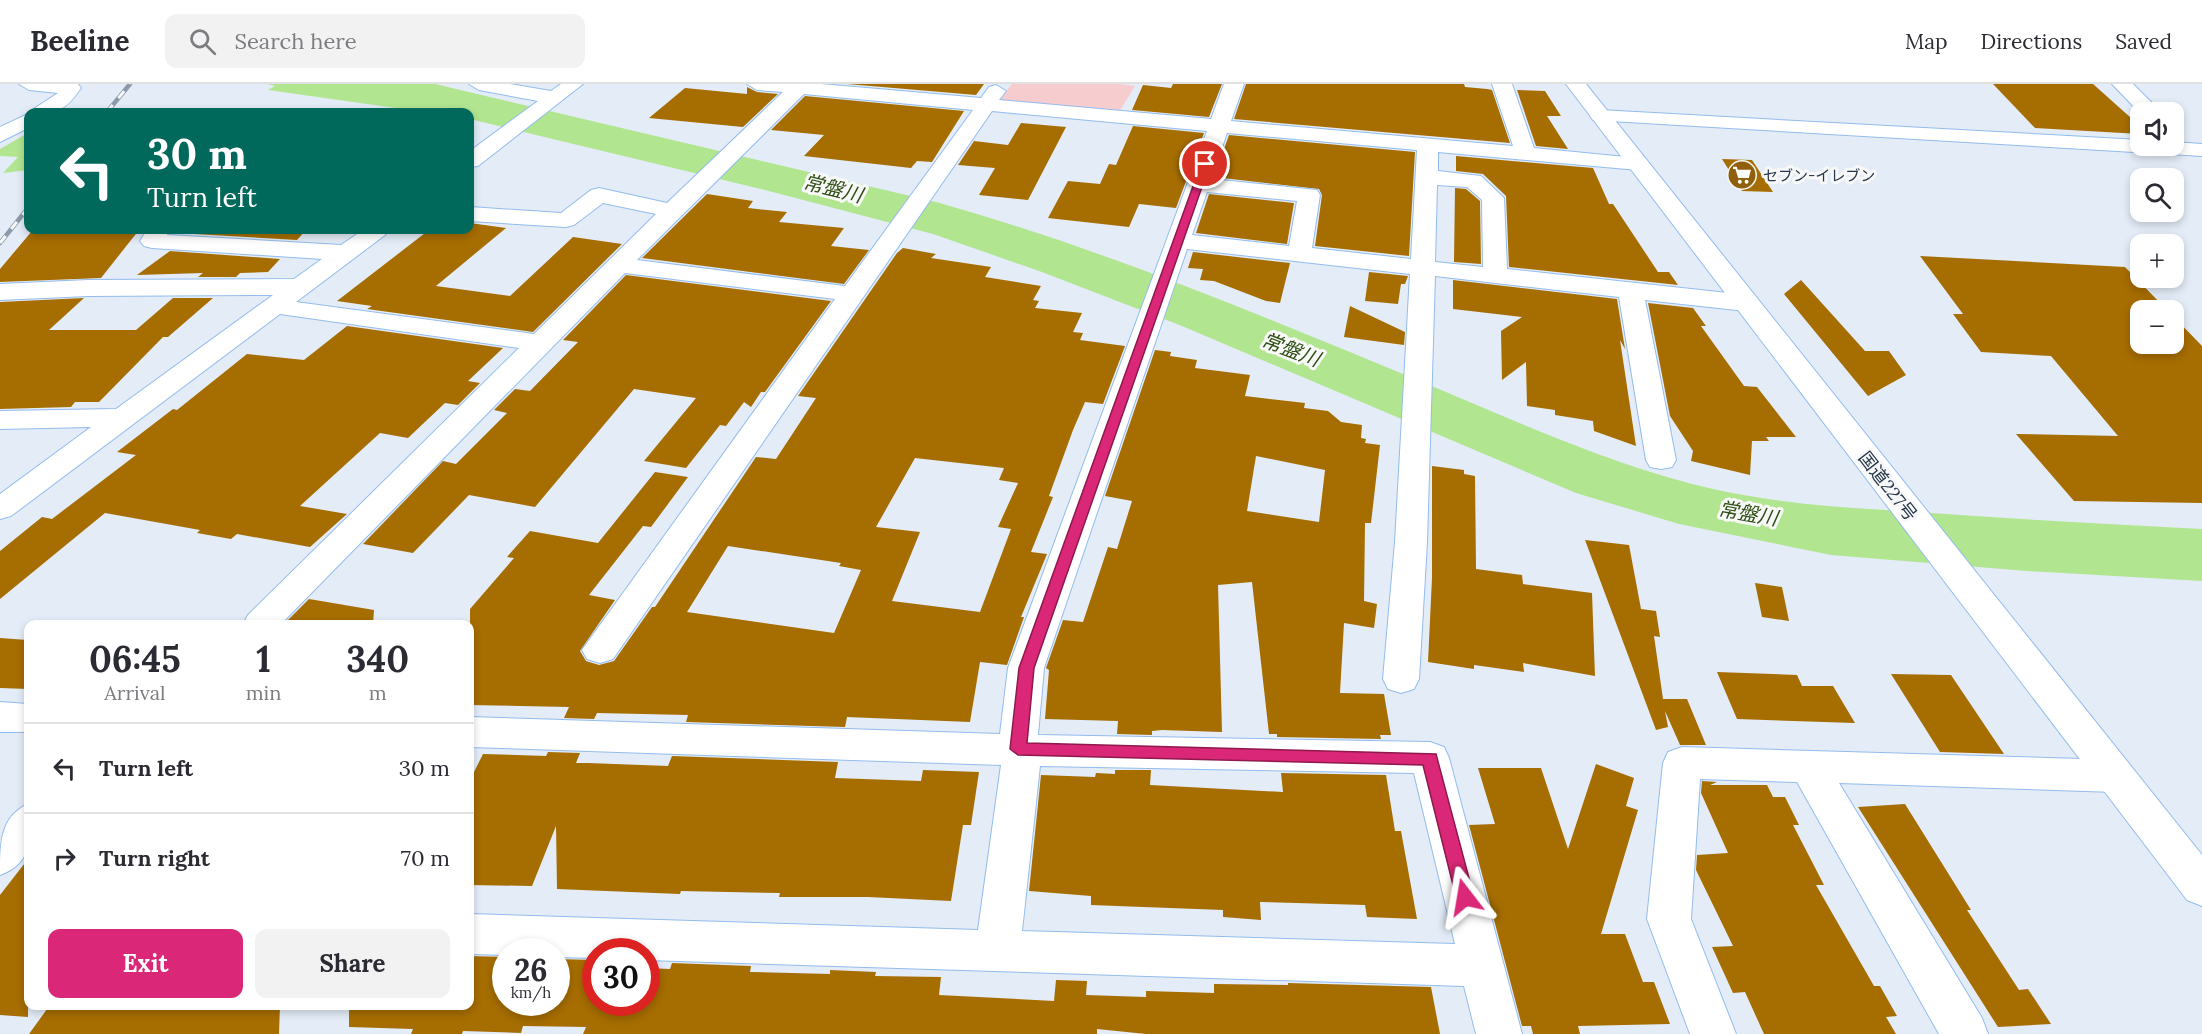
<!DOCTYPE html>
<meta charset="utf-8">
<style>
body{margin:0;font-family:Lora,"Noto Sans JP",serif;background:#f2f2f3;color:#2b2b33;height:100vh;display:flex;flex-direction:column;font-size:22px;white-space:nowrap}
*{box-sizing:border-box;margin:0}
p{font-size:20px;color:#7c7c81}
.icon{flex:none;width:33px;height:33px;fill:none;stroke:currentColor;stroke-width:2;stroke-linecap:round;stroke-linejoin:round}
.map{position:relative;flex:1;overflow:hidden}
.panel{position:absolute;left:24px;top:536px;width:450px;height:390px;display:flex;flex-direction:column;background:#fff;border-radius:12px;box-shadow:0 3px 9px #0003}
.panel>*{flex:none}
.banner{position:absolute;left:24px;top:24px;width:450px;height:126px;border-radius:12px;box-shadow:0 3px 9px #0003;background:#00695c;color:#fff;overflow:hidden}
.fabs{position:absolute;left:2130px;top:18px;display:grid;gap:12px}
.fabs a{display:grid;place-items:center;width:54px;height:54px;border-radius:12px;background:#fff;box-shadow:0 3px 9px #0003;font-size:30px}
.speed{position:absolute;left:492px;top:854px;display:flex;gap:12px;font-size:30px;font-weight:700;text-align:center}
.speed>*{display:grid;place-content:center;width:78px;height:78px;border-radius:50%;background:#fff;box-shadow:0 3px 9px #0003;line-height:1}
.speed small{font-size:15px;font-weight:400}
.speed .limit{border:9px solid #d22;background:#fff;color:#111}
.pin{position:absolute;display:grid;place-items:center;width:51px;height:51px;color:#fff;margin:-26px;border:3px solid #fff;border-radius:50%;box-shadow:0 2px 6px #0007}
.me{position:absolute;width:66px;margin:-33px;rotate:346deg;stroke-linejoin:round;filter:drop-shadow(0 0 4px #0008)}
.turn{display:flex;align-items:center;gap:21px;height:126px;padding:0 24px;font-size:27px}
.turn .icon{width:78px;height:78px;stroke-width:2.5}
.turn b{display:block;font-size:42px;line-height:51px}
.eta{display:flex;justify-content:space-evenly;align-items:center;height:102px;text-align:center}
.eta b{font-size:36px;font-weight:800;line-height:42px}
.cta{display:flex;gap:12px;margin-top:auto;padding:12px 24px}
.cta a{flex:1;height:69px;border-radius:12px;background:#db2777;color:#fff;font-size:24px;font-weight:800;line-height:69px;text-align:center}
.cta a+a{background:#f2f2f3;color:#2b2b33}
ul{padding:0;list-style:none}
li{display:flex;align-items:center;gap:18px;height:90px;padding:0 24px;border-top:2px solid #e1e1e2}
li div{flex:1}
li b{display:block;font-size:22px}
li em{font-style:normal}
header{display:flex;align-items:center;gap:36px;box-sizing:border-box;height:84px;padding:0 30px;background:#fff;border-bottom:2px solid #e1e1e2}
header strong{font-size:28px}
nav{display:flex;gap:33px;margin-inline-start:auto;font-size:21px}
.search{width:420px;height:54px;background:#f2f2f3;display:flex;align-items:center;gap:15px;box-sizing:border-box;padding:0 21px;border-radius:12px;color:#7c7c81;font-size:22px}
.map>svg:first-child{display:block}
.green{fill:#f7cccf}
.water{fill:#b2e590}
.building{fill:#a66d01;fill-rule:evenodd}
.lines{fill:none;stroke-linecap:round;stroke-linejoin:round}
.minor-casing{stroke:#92bcee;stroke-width:2}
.highway-casing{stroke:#92bcee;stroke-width:2}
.minor{fill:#fff;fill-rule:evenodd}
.highway{fill:#fff;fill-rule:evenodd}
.rail-casing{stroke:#8d9aa9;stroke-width:4.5}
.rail{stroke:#f8f8f8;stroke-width:3;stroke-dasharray:9;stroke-linecap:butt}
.route{fill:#db2777;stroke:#8e194d;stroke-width:1.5}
.labels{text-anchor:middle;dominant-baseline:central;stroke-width:6;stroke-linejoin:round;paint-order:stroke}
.far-poi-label{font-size:15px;fill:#26374b;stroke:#f8f8f8;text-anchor:start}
.street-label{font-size:18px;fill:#26374b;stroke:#f8f8f8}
.water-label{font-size:20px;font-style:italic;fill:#304f15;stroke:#f8f8f8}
</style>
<header>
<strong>Beeline</strong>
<div class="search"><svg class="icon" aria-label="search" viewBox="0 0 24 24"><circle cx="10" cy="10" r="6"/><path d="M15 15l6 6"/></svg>Search here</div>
<nav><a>Map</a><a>Directions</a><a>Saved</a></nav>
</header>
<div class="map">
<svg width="2202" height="950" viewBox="0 0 2202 950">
<rect width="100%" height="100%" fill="#e3ecf7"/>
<!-- green -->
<polygon class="green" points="1012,0 1119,0 1135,2 1119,28 1000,16"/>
<!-- water -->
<g class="water">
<path d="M268 0H435L936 118C1100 164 1258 230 1415 295 1511 335 1612 382 1713 405 1780 420 1849 424 1917 428 2012 435 2107 440 2202 445V497L2027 487 1831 471 1679 440 1576 409 1182 242 1042 188 933 150 765 106 470 35V28H424L268 6 275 2Z"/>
<polygon points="28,49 28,86 3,89 18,73 0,72 0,65"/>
</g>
<!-- building -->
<g class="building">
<polygon points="847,0 984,0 976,11"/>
<polygon points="1173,0 1222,0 1209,33 1132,26 1143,1 1171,4"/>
<polygon points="1246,0 1464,0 1465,3 1487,5 1492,6 1510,59 1234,35"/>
<polygon points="1993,0 2093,0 2140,42 2140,50 2035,44"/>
<polygon points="747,3 757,8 778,10 743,43 649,34 685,4 747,10"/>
<polygon points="1517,6 1545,7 1561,32 1547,32 1568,65 1536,62"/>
<polygon points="805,12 964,27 932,78 917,77 911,84 804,72 824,51 771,46"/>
<polygon points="1021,39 1066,43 1028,116 979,111 995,84 958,81 974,57 1008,61"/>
<polygon points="1133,42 1204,49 1176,124 1139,120 1129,143 1048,134 1068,97 1100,100 1109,80 1116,81"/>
<polygon points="1229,51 1415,68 1409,172 1315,162 1322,111 1319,105 1214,93"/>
<polygon points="1456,72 1593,84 1609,120 1613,120 1658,188 1669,188 1678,201 1509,183 1506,112 1483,90 1456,87"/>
<polygon points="1722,75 1752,76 1773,108 1742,107"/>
<polygon points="1455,104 1466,105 1480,117 1481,180 1454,178"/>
<polygon points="707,110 753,117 748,124 787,128 779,138 844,144 831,162 869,166 844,200 642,174"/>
<polygon points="1209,110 1294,119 1287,160 1196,149"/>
<polygon points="470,139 506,144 436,202 510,212 573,153 622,160 533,248 367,225 372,222 337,217 429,146 470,146"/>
<polygon points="50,146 139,146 101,194 0,198 0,185 32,147"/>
<polygon points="200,146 306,146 297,156 194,150"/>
<path d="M903 164 936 170 931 174 991 183 985 193 1041 202 1033 216 1039 217 1035 224 1082 229 1073 248 1083 249 1080 256 1125 262 1103 320 1085 318 1073 346 1049 412 1053 413 1031 468 1047 470 1021 533H1024L1007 581 980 578 970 638 847 633 845 643 686 638 688 631 597 629 594 635 564 634 569 623 470 621V525L514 474 507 473 530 447 598 459 655 388 688 393 651 443 643 442 589 511 615 516 580 567 586 577 599 581 614 577 652 523H655L756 373 776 375 816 314 798 312 897 169ZM915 374 1004 384 999 396 1018 399 998 443 1011 445 980 528 892 517 920 448 876 443ZM728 462 841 479 839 482 861 486 834 549 687 528Z"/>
<polygon points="170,167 280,175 268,188 240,189 236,193 198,193 203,189 137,191"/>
<polygon points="1193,168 1290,179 1280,219 1266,217 1214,197 1200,196 1203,185 1188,184"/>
<polygon points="1920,172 2125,183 2167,226 2140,226 2140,260 2174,260 2174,233 2202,262 2202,419 2074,417 2016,350 2118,352 2051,272 1981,268 1953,230 1963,230"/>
<polygon points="1369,188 1408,192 1405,200 1401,200 1398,220 1365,217"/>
<polygon points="626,191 831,217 765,308 761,308 751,323 744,318 726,342 720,341 686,384 644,377 696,314 634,305 535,423 469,411 413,469 363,460 443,377 456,380 507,329 494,326 515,305 530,307 578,258 563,256"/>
<polygon points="1453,196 1617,215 1625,265 1620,256 1636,362 1594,347 1593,337 1555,331 1555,326 1527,322 1526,278 1502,296 1501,247 1522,233 1453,225"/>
<polygon points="1801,196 1865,267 1889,267 1906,291 1868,312 1784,210"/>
<polygon points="84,214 49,246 136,246 173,214 213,214 168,253 163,253 99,318 75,318 71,323 0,325 0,218"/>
<polygon points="1648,219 1693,224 1706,242 1701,242 1744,302 1757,303 1796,353 1766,353 1769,357 1752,357 1750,391 1691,377 1693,367 1670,332"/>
<polygon points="1350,222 1405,248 1404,261 1344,253"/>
<polygon points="347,242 503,264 468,297 480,299 458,321 445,319 408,354 380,349 300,422 347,430 310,463 237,450 231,455 197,449 200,446 105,429 0,515 0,467 42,433 52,435 136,371 117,368 173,325 177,326 247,270 304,276"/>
<path d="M1155 266 1171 268 1170 272 1197 276 1195 284 1250 291 1245 312 1305 319 1304 324 1328 327 1341 338 1362 341 1361 354 1366 355 1365 359 1380 361 1371 439H1365L1364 517 1377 520 1374 544 1344 539 1340 609 1384 610 1391 651H1380L1381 655 1277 653V650H1269L1252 498 1218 501 1222 648 1162 646 1152 647V651L1117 650 1118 637 1045 635 1049 586 1046 584 1063 536 1083 538 1108 463 1117 465 1132 417 1105 412ZM1256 372 1325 386 1319 438 1247 427Z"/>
<polygon points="1432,382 1464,386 1464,390 1475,392 1476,485 1522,491 1523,500 1592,509 1595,592 1523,579 1524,588 1474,581 1474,585 1428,578 1432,494"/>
<polygon points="1585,456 1629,461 1641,525 1656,527 1660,553 1654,552 1663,615 1687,615 1706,661 1680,661 1665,627 1668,643 1656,646"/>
<polygon points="1755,499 1782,503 1789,537 1762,533"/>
<polygon points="309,515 374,526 373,540 284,540"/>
<polygon points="0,554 28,556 28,605 0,604"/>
<polygon points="1717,588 1797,591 1802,602 1833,602 1855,639 1737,635"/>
<polygon points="1891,590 1951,591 2004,670 1940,668"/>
<polygon points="548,668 580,669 576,679 588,679 668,682 672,672 838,678 835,694 921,697 923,686 979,688 971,741 963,741 951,817 868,813 779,813 780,809 681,807 680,810 557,805 556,742 532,802 470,801 470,696 483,670 546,672"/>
<polygon points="1596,680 1634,694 1626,722 1638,726 1601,850 1625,850 1643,898 1654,898 1670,940 1578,942 1580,950 1533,950 1531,942 1522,942 1469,741 1495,740 1478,684 1541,684 1568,765"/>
<polygon points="1115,686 1151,686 1150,701 1283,708 1281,689 1386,691 1395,747 1401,747 1417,835 1367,833 1365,821 1260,818 1261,836 1223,833 1223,826 1091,821 1091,812 1029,807 1041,691 1095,693 1096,689 1115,690"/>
<polygon points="1702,697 1717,698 1710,701 1767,701 1773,713 1785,713 1799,741 1793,741 1824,801 1816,801 1874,902 1880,902 1897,932 1886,933 1896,950 1764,950 1745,908 1733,909 1712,863 1733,862 1696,786 1697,771 1728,769 1701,709"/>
<polygon points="1905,720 1971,826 1967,826 2019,906 2028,905 2051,940 1998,943 1858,723"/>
<polygon points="28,775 28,933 0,931 0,811"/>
<polygon points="470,872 506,873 506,918 556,918 556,875 596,876 596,918 646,918 646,884 670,885 672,879 751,882 750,888 830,890 830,886 876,888 875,892 941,893 939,911 1054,917 1056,896 1087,897 1086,911 1146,913 1146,907 1214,909 1214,900 1288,901 1288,899 1431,903 1440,950 1146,950 1097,945 1097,950 583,950 586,943 523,942 521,949 463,947 462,950 411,950 413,945 349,943 349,921 470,921"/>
<polygon points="50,921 280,921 279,950 29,950"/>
</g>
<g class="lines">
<!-- minor casing -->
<g class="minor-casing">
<g id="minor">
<path d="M19 0H78L81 4C65 27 60 28 32 28L35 24 58 9 29 6Z"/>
<polygon points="469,0 510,0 551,7 561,0 583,0 478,82 470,83 470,67 538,17 479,6"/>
<path d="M747 0H821L981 14 989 3 996 1 1006 7 999 16 1211 35 1224 0H1244L1231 37 1513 62 1492 0H1512L1534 64 1646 75 1649 80 1646 85 1638 86 1438 68V87L1481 92 1504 114 1507 185 1746 211 1755 214 1759 219 1755 224 1746 227 1645 216 1676 376 1672 383 1661 385 1650 383 1646 376 1619 213 1435 192 1427 458 1419 595 1414 605 1401 609 1388 605 1383 595 1395 458 1410 190 1187 165 1044 584 1038 651 1430 658 1444 663 1449 674 1522 950H1476L1464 902 646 876V867H596V874L556 873V867H506V871L470 870V830L978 846 1001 681 470 663V633L1000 650 1008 584 1207 47 992 27 613 575 600 579 587 575 582 566 835 215 625 189 281 540H243L248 531 519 264 280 230 11 432 0 435V410L91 343 0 345V327L116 325 273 211 88 212 0 216V200L88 196 294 195 322 175 152 164 144 162 140 157 147 146H169L167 151 341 161 363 146H388L385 151 296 218 534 250 656 130 603 119 574 141 566 143 470 137V123L561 129 591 106 599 104 667 119 783 8 757 6ZM804 10 973 26 845 202 637 176ZM1227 49 1417 66 1411 175 1312 164 1320 111 1317 106 1211 95ZM1437 101 1467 103 1482 116 1483 183 1435 178ZM1207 108 1297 117 1289 162 1192 151ZM1040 682 1414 689 1455 860 1022 847Z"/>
<polygon points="2112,0 2133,0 2161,28 2140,29"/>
<polygon points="1600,26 2140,56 2140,62 2174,62 2174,58 2202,60 2202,72 1593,36 1590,32 1593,28"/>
<polygon points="28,30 28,44 0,58 0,43"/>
<polygon points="0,618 28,620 28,648 0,648"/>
<polygon points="1682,663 2115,676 2129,681 2135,692 2129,703 2115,708 1839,699 1982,934 1988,950 1939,950 1797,698 1700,695 1691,835 1736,950 1690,950 1647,835 1663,679 1668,668"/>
<path d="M28 720C31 751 34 779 0 791 0 759 0 733 28 720Z"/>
</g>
</g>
<!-- highway casing -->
<g class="highway-casing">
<polygon id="highway" points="1566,0 1586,0 2202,771 2202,822 2187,816"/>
</g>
<!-- minor -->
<use href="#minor" class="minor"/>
<!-- highway -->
<use href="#highway" class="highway"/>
<!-- rail casing -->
<g class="rail-casing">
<g id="rail">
<polyline points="107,28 130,0"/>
<polyline points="0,159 28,124"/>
</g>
</g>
<!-- rail -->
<use href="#rail" class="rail"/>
</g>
<!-- route -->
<polygon class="route" points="1205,78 1210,80 1034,584 1027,659 1436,670 1474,813 1471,819 1465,821 1459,819 1456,813 1423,681 1018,671 1010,665 1019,584 1201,80"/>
<!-- icons -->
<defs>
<g id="supermarket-disc" transform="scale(1.5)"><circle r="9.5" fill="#90600c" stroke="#f8f8f8"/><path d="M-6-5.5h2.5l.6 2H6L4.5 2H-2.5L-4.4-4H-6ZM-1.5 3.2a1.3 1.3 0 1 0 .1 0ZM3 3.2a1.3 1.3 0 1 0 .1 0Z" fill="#fff"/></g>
</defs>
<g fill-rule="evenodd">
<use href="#supermarket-disc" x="1742" y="91"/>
</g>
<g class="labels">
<!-- far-poi labels -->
<g class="far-poi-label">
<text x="1763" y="91">セブン-イレブン</text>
</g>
<!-- street labels -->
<g class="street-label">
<text transform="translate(1888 402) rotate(52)">国道227号</text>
</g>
<!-- water labels -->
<g class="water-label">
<text transform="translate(833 104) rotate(14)">常盤川</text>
<text transform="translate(1291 265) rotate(21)">常盤川</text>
<text transform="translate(1748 429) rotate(10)">常盤川</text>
</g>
</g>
</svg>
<div class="fabs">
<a><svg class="icon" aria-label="sound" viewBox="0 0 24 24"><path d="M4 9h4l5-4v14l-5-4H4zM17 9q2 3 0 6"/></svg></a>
<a><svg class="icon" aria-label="search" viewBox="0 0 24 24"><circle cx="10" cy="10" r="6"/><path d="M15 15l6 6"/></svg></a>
<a>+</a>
<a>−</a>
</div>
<div class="speed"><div>26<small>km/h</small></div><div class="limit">30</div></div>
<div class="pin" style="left:1205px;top:80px;background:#d93025"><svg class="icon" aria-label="arrive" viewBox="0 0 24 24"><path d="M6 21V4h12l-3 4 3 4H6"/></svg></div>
<svg class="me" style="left:1465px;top:813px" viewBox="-20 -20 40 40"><path d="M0-17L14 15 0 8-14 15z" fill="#db2777" stroke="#fff" stroke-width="4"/></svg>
<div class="banner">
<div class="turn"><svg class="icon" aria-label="left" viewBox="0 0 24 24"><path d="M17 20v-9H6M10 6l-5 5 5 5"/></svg><div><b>30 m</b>Turn left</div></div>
</div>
<section class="panel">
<div class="eta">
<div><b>06:45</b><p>Arrival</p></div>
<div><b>1</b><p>min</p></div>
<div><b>340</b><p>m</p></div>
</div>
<ul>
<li><svg class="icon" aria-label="left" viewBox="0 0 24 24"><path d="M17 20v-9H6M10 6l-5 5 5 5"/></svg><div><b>Turn left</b></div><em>30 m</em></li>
<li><svg class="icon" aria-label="right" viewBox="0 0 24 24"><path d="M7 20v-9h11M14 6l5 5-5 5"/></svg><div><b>Turn right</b></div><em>70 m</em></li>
</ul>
<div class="cta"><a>Exit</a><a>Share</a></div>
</section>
</div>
